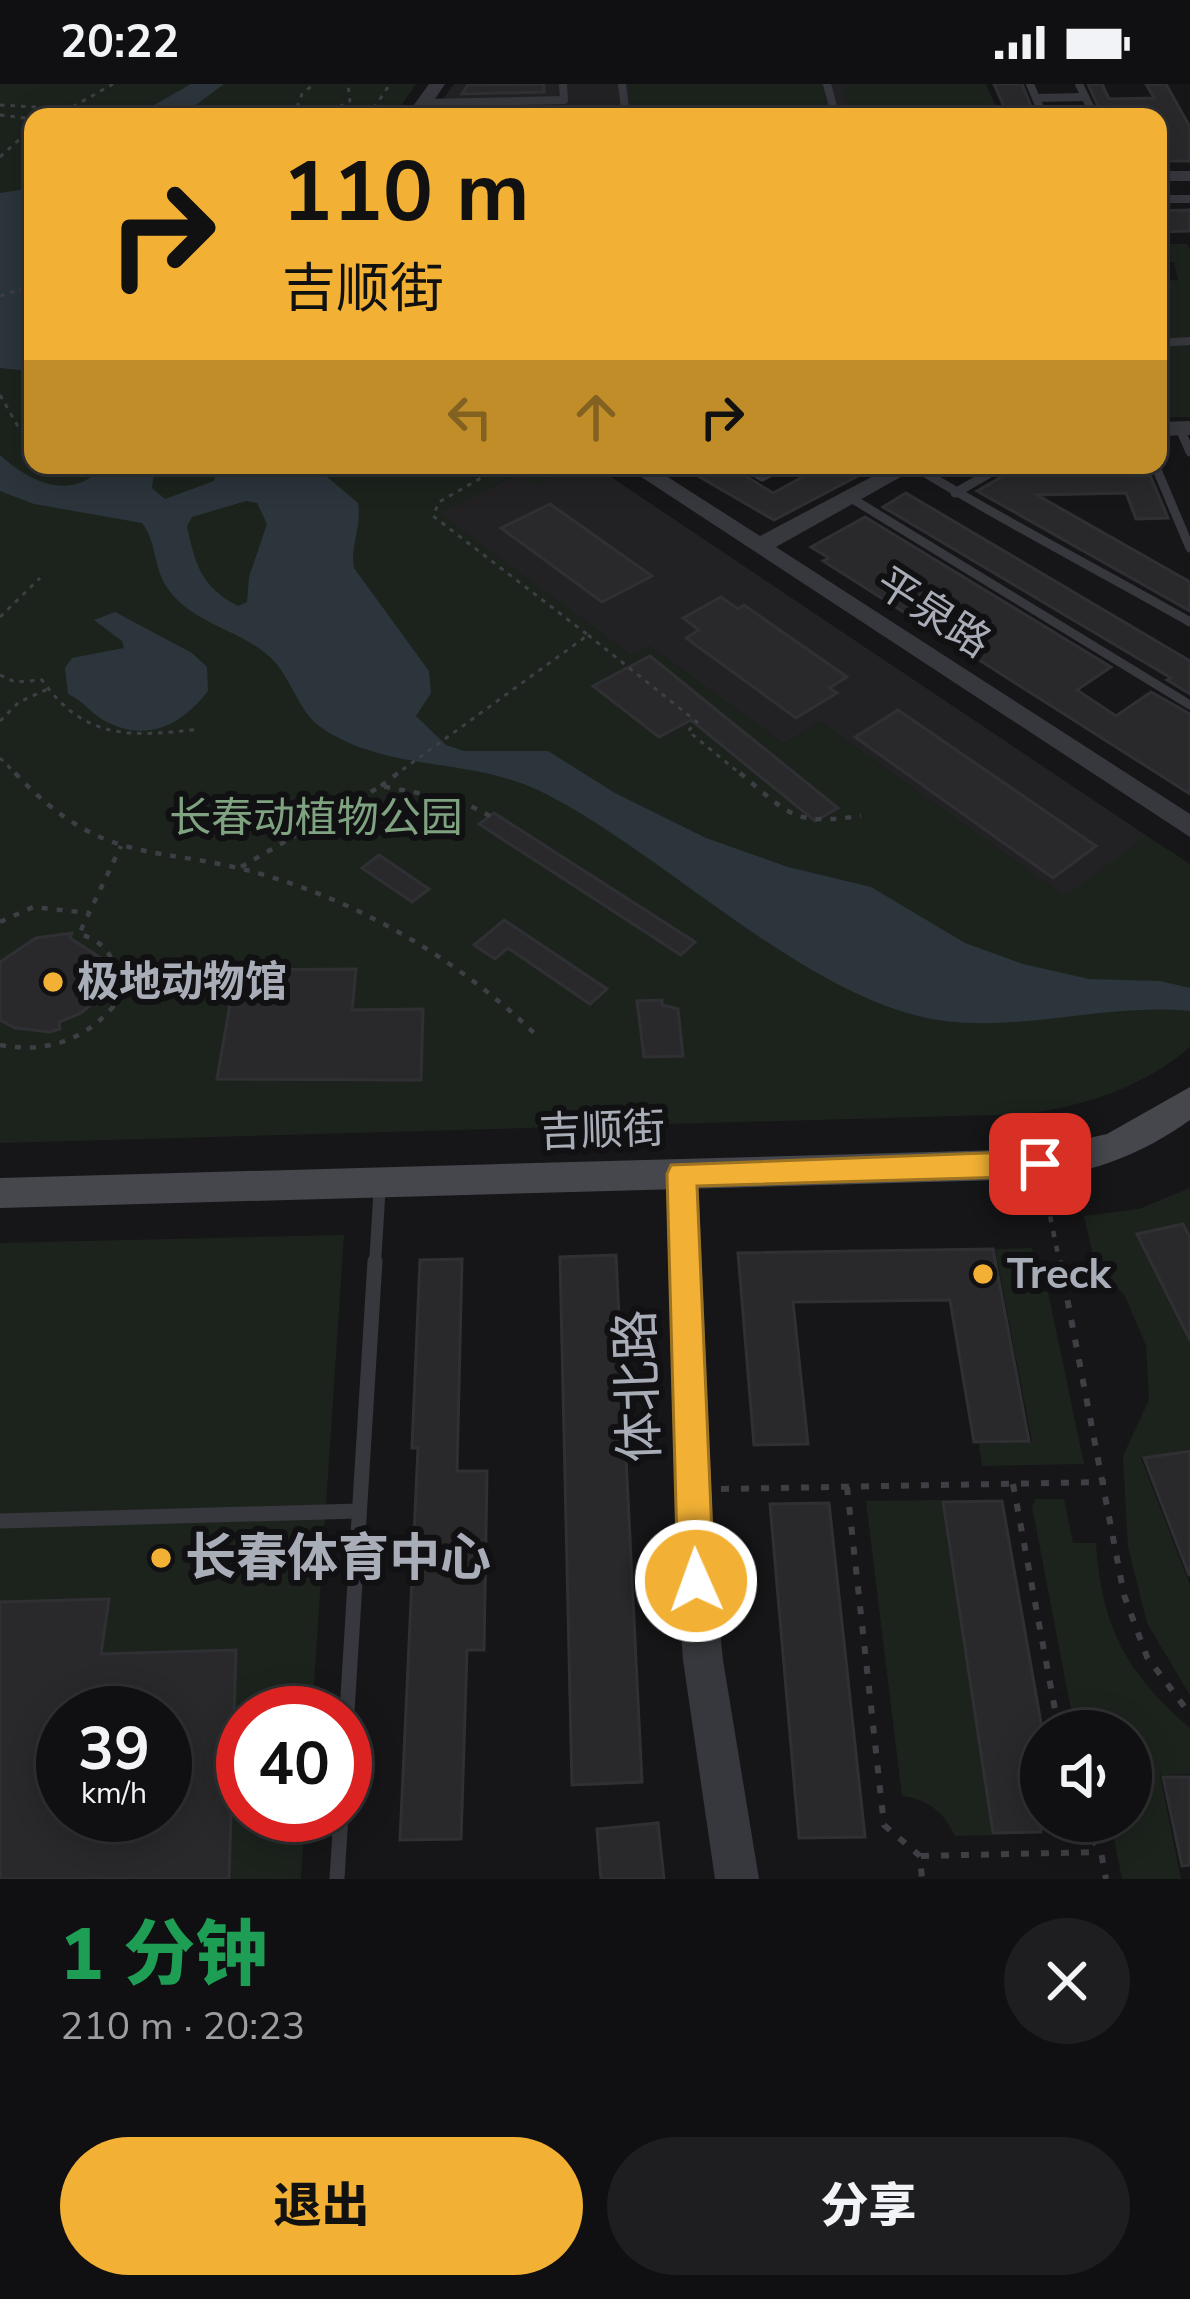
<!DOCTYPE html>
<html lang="zh">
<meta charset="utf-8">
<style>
body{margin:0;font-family:"Nunito Sans","Noto Sans SC",sans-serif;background:#1e1e20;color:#f1f3f6;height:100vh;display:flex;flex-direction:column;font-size:45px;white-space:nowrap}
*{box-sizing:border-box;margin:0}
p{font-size:39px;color:#9c9d9f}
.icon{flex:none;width:66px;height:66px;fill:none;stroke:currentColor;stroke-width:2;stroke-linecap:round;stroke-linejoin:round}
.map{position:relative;height:1795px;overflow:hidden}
.panel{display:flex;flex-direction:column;background:#101012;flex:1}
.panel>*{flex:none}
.banner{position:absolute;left:24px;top:24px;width:1143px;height:366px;border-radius:24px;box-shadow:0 6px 30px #0003,0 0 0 3px #303032;background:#f2b134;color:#111;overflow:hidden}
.buttons{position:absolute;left:1020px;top:1626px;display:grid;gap:24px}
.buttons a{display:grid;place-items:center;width:132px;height:132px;border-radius:50%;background:#101012;box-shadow:0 6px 30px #0003,0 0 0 3px #303032;font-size:60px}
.speed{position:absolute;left:36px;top:1602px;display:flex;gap:24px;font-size:60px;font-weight:700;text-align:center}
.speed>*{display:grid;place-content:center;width:156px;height:156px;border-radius:50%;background:#101012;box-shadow:0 6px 30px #0003,0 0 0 3px #303032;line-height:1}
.speed small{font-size:30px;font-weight:400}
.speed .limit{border:18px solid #d22;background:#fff;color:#111}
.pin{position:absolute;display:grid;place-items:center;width:102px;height:102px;color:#fff;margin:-51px;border-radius:24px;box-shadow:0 6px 18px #0006}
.me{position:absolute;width:132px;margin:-66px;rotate:358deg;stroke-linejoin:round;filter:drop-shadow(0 0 9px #0008)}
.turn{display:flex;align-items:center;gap:42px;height:252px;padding:0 60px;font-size:54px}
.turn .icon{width:156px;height:156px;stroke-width:2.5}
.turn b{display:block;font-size:84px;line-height:102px}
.lanes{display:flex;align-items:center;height:114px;padding:0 60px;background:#0003;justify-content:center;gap:60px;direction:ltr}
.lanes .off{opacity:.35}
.round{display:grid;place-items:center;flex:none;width:126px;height:126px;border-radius:63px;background:#1e1e20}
.overview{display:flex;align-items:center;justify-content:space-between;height:204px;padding:0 60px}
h1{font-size:72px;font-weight:800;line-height:90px;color:#1e9e55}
.primary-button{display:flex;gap:24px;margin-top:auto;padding:24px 60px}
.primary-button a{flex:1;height:138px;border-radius:72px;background:#f2b134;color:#111;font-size:48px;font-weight:800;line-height:138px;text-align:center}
.primary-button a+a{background:#1e1e20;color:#f1f3f6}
.status{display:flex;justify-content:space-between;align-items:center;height:84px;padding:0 60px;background:#101012;direction:ltr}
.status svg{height:33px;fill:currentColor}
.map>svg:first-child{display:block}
.built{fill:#222225}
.green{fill:#1c231d;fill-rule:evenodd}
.water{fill:#2c353c;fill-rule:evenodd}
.building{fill:#29292c;stroke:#303034;stroke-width:3;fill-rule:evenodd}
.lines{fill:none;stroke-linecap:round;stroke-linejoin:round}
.path-far2{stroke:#3d3f44;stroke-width:3;stroke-dasharray:4.5 6;stroke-linecap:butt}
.path-far1{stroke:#3d3f44;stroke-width:4.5;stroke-dasharray:6 9;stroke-linecap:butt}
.path{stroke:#3d3f44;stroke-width:6;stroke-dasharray:8 12;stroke-linecap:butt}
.service-far3{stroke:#37383d;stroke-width:8}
.service-far2{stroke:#37383d;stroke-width:9}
.service-far1{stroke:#37383d;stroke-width:12}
.service{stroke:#37383d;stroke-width:15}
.tertiary{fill:#37383d;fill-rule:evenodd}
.secondary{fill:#45474d;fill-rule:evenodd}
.route{fill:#f2b134;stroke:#9d7322;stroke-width:3}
.poi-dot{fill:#f2b134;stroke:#111113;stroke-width:4.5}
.labels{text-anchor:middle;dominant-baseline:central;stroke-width:12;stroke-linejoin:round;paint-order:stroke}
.street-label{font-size:42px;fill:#a8adb8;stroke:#111113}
.park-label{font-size:42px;fill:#7fa381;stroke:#111113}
.poi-label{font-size:42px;font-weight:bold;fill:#a8adb8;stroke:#111113;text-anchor:start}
.near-street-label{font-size:51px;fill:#a8adb8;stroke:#111113}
.near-poi-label{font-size:51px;font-weight:bold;fill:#a8adb8;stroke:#111113;text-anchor:start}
</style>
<div class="status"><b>20:22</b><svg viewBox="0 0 49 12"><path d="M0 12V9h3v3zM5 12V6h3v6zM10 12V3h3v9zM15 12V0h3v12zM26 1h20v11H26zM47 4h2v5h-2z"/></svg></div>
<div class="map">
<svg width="1190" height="1795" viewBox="0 0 1190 1795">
<rect width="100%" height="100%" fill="#161618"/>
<!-- built -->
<g class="built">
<polygon points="454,0 986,0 1000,33 430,33"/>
<polygon points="536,381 593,381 1147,752 1066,813 820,638 784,660 649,562 631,571 438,429"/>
</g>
<!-- green -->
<g class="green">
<path d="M0 0H416L393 33H33V381H576L538 401 521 388 439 429 631 571 649 562 784 660 820 638 1065 812 1147 752 1190 780V963C1142 1004 1085 1022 1024 1030L0 1059Z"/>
<polygon points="628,0 821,0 829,24 713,26 713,33 632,33"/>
<polygon points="842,0 986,0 1000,33 852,33"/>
<polygon points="1160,160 1187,160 1190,165 1190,255 1158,257 1158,197 1178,196 1174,178 1169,178 1171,172"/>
<polygon points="1190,259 1190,333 1158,333 1158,261"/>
<polygon points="1190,1104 1190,1365 1141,1374 1190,1501 1190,1611 1147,1539 1128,1463 1123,1372 1149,1316 1146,1261 1125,1212 1095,1180 1084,1132 1139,1125"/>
<path d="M344 1151 312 1629H243V1731H305L301 1795H0V1159ZM63 1629H165V1731H63Z"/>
<polygon points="1032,1164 1041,1208 1048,1208 1084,1380 982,1382 979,1360 1032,1358 995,1165"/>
<path d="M1036 1415H1064L1073 1459H1096C1102 1545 1126 1588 1190 1644V1690L1160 1691 1181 1795H1122L1113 1749 1130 1740 1134 1731 1131 1647H1075L1032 1422Z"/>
<path d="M941 1416 992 1751 955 1752C944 1728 928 1715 902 1712L866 1417Z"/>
</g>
<!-- water -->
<g class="water">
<polygon points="191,0 224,0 180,33 133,33"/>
<polygon points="33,104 33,303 30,287 0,284 0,109"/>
<path d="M0 371C25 394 64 416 95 390L97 381H155L152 404 165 415 214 397 218 381H313L358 419C362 444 350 461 354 484L429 587 431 609 416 632 446 661 464 667H548L615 709 706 754 788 783 871 803 965 859 1023 880 1089 895 1160 897 1190 904V927C1109 919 1026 947 945 937 812 921 666 770 544 709 472 672 387 690 319 642 299 627 291 595 273 576 242 545 195 542 168 505 153 484 157 458 142 439L34 420 0 407ZM246 417 257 419 267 440 249 493 247 518 238 522C201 503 195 480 187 442L192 433Z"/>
<path d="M115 528 192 569 207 583 208 607C182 640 149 659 107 638 92 631 84 617 68 610L65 584 72 574 124 564 122 557 94 536Z"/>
</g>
<!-- building -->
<g class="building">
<polygon points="544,0 544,8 462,10 468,1"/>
<polygon points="994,0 1022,0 1033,27 1006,27"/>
<polygon points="1088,0 1102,0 1109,15 1154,14 1146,0 1166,0 1190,43 1190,77 1158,77 1158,33 1103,33"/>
<polygon points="1190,126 1190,147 1158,148 1158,127"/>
<polygon points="679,381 728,381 773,409 825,381 879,381 774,436"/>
<polygon points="1147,384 1168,434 1136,435 1126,409 1037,411 1190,498 1190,527 977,407 1012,387"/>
<polygon points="906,409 1190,577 1190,610 1167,596 1171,594 883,423"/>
<polygon points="550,420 652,492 602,518 501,444"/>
<polygon points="865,433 1111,583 1077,606 1116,632 1151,608 1190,630 1190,710 823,477 829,474 811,463"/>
<polygon points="721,513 738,525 744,521 847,593 829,604 837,609 796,634 686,554 699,546 683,534"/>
<polygon points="650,572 725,633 838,724 815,737 691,636 659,653 593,602"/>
<polygon points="898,626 1096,762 1053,794 855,653"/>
<polygon points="494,729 695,858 681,871 479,740"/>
<polygon points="379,771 429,805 412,818 362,784"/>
<polygon points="504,836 607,905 590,920 508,864 495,875 474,861"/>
<polygon points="72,849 70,854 104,876 107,893 100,913 81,929 59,938 60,945 50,948 15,944 0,936 0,878 36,854"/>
<polygon points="356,885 352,926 423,925 421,996 217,995 236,886"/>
<polygon points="662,916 662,921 678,925 683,972 644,973 637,917"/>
<polygon points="1183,1140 1190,1154 1190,1256 1137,1150"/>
<polygon points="993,1165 1029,1357 974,1358 950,1216 793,1218 808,1360 754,1361 738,1169"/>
<polygon points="616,1171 642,1698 572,1701 560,1173"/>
<polygon points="462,1175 457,1387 487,1387 484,1566 467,1566 461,1755 400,1756 418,1364 412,1364 420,1176"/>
<polygon points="1190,1367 1190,1491 1189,1491 1144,1374"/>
<polygon points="1002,1417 1041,1639 1041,1748 993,1749 943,1418"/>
<polygon points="829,1419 865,1753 799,1754 770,1420"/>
<path d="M109 1515 101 1570 236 1566 229 1795H0V1518ZM63 1629H165V1731H63Z"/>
<polygon points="1163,1693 1190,1693 1190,1781 1182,1782"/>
<polygon points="658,1739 664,1795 601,1795 597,1745"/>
</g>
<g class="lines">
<!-- path-far2 -->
<g class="path-far2">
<polyline points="0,21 69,25 113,0"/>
<polyline points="69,25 81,33"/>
<polyline points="293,30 321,31"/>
<polyline points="0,31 33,35"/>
<polyline points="293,33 302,10 314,0"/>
<polyline points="321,33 350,17 348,0"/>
<polyline points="368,33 390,0"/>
<polyline points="0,73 33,43"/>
<polyline points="0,212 33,201"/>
<polyline points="0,311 20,346 33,358"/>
<polyline points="178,381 192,381"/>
<polyline points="0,533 40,494"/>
<polyline points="588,551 697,638 688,647 743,692"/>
<path d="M0 591 15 598 42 596C85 657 132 653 200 645"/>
<polyline points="0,637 19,618 48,605"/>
<polyline points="0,674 18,692"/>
<polyline points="394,692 588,551 433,432 439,418 481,394 480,381"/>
</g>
<!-- path-far1 -->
<g class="path-far1">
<path d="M15 689C107 787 158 758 271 793 369 823 464 880 537 952"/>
<path d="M740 689C791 732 793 741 861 732"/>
<polyline points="381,702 398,689"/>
<polyline points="241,783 381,702 461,717 490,732"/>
<polyline points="0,838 33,823 89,829"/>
<path d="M0 961C45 969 82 958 113 923L107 920C122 888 115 860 79 850L121 762"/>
<polyline points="1044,1103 1060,1180"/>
</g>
<!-- path -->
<g class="path">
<polyline points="1060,1177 1124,1511 1147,1573 1190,1630"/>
<polyline points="1013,1400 1059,1647"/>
<polyline points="847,1403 884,1741 920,1772 922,1795"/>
<polyline points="721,1405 1106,1398"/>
<polyline points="1081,1737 1101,1768 1106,1795"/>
<polyline points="921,1772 1101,1768"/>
</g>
<!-- service-far3 -->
<g class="service-far3">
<polyline points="622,0 626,33"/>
<polyline points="827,0 836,33"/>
<polyline points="1030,0 1044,33"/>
<polyline points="1079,0 1095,33"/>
<polyline points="1036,14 1085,13"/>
<polyline points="422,19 564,16 563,0"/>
<polyline points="1158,115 1190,115"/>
<polyline points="1158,259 1190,257"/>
</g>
<!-- service-far2 -->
<g class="service-far2">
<polyline points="1180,345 1190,368"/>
<polyline points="742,381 762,393 785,381"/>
<path d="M912 381C1003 437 1097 485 1190 538"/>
<polyline points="1155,381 1190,464"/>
<polyline points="955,409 1004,381"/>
<polyline points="851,414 1190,621"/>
</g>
<!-- service-far1 -->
<polyline class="service-far1" points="375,1180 380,1099"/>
<!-- service -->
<g class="service">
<polyline points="0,1437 359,1427"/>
<polyline points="345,1660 375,1177"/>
<polyline points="337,1795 341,1731"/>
</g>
<!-- tertiary -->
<g class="tertiary">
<polygon points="429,0 445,0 423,33 405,33"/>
<rect x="1158" y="87" width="32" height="10"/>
<polygon points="1190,337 1190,351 1158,352 1158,338"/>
<polygon points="623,381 649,381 760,452 894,381 922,381 776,463 1190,730 1190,753"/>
<polygon points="682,1076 694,1080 698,1090 715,1497 723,1576 759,1795 715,1795 683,1576 677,1497 666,1090 670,1080"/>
</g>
<!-- secondary -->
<path class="secondary" d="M1190 1003V1036C1144 1069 1095 1088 1039 1095L0 1124V1094L1039 1065 1107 1050Z"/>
</g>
<!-- route -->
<polygon class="route" points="1040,1067 1050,1071 1054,1080 1050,1088 1040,1092 697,1102 714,1497 708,1509 696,1514 684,1509 678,1497 667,1090 671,1081"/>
<!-- markers -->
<g class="poi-dot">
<circle cx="53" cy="898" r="12"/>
<circle cx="983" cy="1190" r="12"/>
<circle cx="161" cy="1474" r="12"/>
</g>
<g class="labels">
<!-- street labels -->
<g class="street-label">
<text transform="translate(933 529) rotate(33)">平泉路</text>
<text transform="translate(602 1047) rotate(-2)">吉顺街</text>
</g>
<!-- park labels -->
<g class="park-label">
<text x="316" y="734">长春动植物公园</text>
</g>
<!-- poi labels -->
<g class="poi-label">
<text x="77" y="898">极地动物馆</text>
<text x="1007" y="1190">Treck</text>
</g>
<!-- near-street labels -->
<g class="near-street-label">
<text transform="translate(638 1302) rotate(-92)">体北路</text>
</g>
<!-- near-poi labels -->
<g class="near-poi-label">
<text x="185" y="1474">长春体育中心</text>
</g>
</g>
</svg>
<div class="buttons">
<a><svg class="icon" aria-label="sound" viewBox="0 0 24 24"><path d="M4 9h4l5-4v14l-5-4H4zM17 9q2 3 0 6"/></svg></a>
</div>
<div class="speed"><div>39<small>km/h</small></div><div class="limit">40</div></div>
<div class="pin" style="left:1040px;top:1080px;background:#d93025"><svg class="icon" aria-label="arrive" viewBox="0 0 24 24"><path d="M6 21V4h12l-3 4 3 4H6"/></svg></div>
<svg class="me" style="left:696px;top:1497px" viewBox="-20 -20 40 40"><circle r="17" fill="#f2b134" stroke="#fff" stroke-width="3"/><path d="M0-11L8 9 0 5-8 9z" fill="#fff"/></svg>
<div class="banner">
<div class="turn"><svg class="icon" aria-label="right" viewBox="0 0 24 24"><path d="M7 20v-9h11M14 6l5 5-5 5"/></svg><div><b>110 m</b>吉顺街</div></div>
<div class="lanes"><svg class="icon off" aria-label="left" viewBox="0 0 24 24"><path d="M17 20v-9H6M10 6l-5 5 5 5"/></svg><svg class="icon off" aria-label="ahead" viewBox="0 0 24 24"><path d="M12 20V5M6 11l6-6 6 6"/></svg><svg class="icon" aria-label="right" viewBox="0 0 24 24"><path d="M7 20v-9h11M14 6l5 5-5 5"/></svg></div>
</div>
</div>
<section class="panel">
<div class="overview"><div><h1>1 分钟</h1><p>210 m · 20:23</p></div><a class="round"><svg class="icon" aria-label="close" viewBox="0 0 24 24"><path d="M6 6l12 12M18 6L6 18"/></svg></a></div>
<div class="primary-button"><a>退出</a><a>分享</a></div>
</section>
